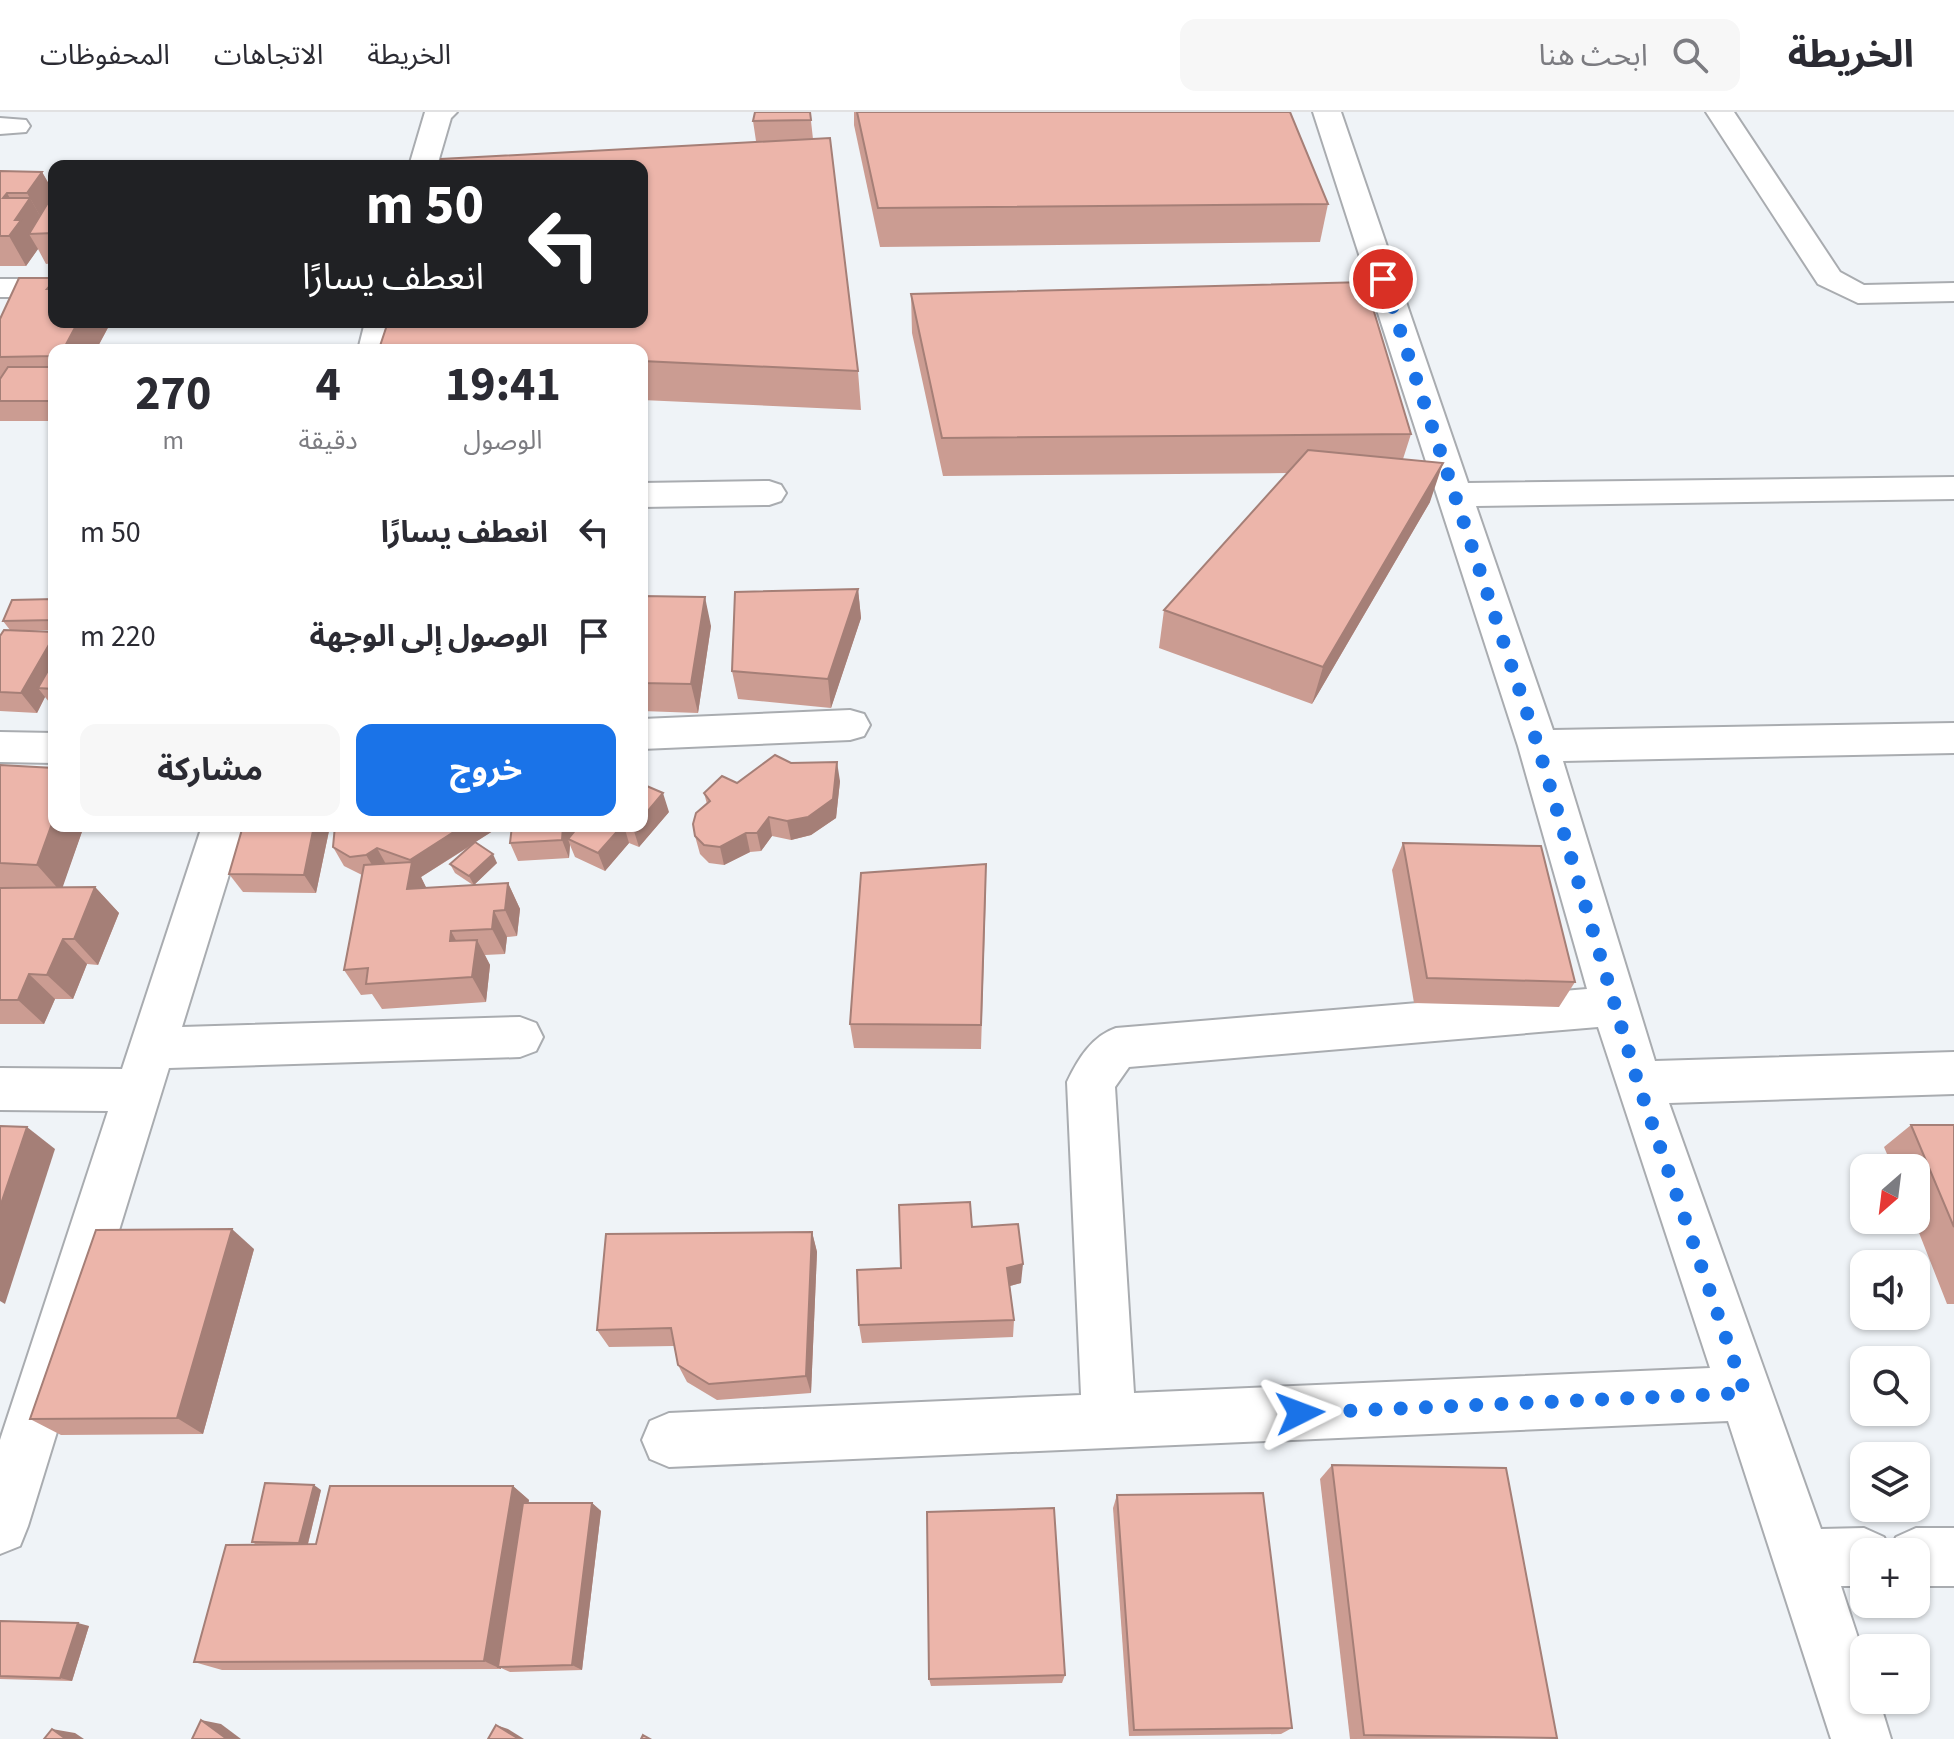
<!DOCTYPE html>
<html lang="ar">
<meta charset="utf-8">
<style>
body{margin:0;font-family:"Source Sans 3","Noto Sans Arabic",sans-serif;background:#f7f7f7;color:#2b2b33;direction:rtl;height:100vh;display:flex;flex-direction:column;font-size:30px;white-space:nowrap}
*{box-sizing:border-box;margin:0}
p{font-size:26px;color:#7c7c81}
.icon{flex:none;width:44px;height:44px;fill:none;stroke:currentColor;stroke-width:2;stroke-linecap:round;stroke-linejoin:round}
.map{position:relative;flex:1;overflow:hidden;direction:ltr}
.drawer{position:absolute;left:48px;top:232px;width:600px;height:488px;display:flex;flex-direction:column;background:#fff;border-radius:16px;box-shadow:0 2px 6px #0004;direction:rtl}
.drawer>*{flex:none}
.top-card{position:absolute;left:48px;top:48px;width:600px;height:168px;border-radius:16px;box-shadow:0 2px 6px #0004;direction:rtl;background:#202124;color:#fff;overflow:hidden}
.needle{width:52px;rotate:208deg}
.fabs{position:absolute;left:1850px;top:1042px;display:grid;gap:16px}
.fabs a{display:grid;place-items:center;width:80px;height:80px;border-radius:16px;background:#fff;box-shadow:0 2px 6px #0004;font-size:40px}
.pin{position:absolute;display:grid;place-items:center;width:68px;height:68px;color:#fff;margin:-34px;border:4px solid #fff;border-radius:50%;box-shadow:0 2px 8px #0007}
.me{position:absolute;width:88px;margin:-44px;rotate:87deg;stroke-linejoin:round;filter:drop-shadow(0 0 6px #0008)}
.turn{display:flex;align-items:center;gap:28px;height:168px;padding:0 32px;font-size:36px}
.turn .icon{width:104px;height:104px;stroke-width:2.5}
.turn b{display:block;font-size:56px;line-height:68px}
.eta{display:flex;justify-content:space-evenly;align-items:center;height:136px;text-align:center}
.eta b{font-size:48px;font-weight:700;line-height:56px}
.button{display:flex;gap:16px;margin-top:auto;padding:16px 32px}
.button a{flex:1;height:92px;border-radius:16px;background:#1a73e8;color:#fff;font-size:32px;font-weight:700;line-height:92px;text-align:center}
.button a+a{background:#f7f7f7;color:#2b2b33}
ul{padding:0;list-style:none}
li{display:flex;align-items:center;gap:24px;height:104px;padding:0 32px}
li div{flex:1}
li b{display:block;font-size:30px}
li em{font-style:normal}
header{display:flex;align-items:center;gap:48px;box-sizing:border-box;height:112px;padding:0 40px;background:#fff;border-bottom:2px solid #e1e1e2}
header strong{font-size:38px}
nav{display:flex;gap:44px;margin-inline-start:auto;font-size:28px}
.search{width:560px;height:72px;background:#f7f7f7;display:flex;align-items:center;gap:20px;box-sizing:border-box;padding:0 28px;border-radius:16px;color:#7c7c81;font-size:30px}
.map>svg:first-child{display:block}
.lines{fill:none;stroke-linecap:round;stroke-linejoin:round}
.minor-casing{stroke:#a9acb0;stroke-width:4}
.minor{fill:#fff;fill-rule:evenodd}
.wall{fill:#cb9c92;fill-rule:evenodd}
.shaded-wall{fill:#a57f77}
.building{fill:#ecb5aa;stroke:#a57f77;stroke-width:2}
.route{stroke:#1a73e8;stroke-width:14;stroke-dasharray:0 25.2}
</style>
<header>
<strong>الخريطة</strong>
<div class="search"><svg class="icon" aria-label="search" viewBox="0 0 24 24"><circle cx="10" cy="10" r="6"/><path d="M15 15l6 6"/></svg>ابحث هنا</div>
<nav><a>الخريطة</a><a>الاتجاهات</a><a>المحفوظات</a></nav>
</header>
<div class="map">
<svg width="1954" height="1627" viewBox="0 0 1954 1627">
<rect width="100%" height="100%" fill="#eff3f7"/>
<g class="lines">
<!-- minor casing -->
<g class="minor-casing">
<g id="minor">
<polygon points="425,0 457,0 451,6 437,54 409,54"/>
<path d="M1313 0H1341L1468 371 1954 365V387L1476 394 1553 618 1954 611V641L1563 649 1655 949 1954 940V982L1669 991 1821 1417 1864 1416 1884 1425 1890 1439 1896 1425 1916 1416H1954V1474H1916V1440H1864V1474H1841L1864 1544V1588H1879L1891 1627H1831L1728 1309 669 1355 650 1347 642 1328 650 1309 669 1301 1081 1283 1067 970C1078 947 1092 924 1116 916L1587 877 1518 634ZM1598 915 1710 1256 1134 1281 1115 975 1129 955Z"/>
<polygon points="1706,0 1734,0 1840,160 1864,173 1954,171 1954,189 1858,191 1818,172"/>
<polygon points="0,6 26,8 30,14 26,20 0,22"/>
<rect x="0" y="167" width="54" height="18"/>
<polygon points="365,210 397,210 390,238 358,238"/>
<polygon points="769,369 781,373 786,381 781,389 769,393 642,395 642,371"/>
<polygon points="850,598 864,602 870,613 864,624 850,628 642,637 642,607"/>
<polygon points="0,620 54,621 54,651 0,650"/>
<polygon points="202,714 244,714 182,915 520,905 536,911 543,925 536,939 520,945 169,956 28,1414 20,1434 0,1442 0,1328 108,999 0,998 0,956 122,957"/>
</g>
</g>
<!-- minor -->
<use href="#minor" class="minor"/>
</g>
<!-- wall -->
<g class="wall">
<polygon points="810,0 813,27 858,259 861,298 642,288 642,238 380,238 781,29 756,29 753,9"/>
<polygon points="854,0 1290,0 1328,92 1320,130 880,135 854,13"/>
<polygon points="0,59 42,60 54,81 54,151 46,152 38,137 26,154 0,154"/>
<polygon points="911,182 1411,322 1403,347 1430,390 1312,592 1159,536 1164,498 1287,361 943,364 912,221"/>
<polygon points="0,207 54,210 111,210 96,238 54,238 54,309 0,309"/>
<polygon points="858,477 861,506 831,596 738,587 732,559"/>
<polygon points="642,484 711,514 698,601 642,599"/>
<polygon points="54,487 54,518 22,519 54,520 54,596 45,585 37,601 0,599 0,524 10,518 3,509"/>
<polygon points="791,651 840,669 836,706 811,723 791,728 772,724 761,739 750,740 724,753 709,751 700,742 695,724 707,692 704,681 737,671"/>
<polygon points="0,653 54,714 84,714 62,775 95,775 119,801 98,853 87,852 73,887 55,887 44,912 0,912"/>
<polygon points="669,700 639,735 629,731 605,759 575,745 570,733 569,746 518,749 510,731 512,714 642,714"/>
<polygon points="330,714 316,781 243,780 229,762"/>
<path d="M496 717 475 730 497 751 474 773 508 771 520 797 517 824 507 825 505 842 485 843 490 853 486 890 382 897 372 882 361 883 344 858 362 763 344 754 333 735ZM472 733 450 752 455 761 473 773 426 776 421 765Z"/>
<polygon points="1403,731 1575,870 1559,895 1414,891 1392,758"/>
<polygon points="986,778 981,937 854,936 850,912"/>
<polygon points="1911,1013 1954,1013 1954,1192 1947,1192 1914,1108 1916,1108 1916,1056 1893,1056 1884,1035"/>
<polygon points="972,1115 1021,1171 1010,1174 1014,1208 1013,1225 862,1231 859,1213 901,1156"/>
<polygon points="812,1120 817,1140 811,1281 717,1288 687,1270 678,1253 674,1234 609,1235 597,1218"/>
<polygon points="254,1137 203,1322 61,1323 30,1307"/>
<polygon points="1332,1353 1557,1626 1350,1627 1320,1367"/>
<polygon points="513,1374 529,1388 528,1391 592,1391 601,1399 582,1558 510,1560 501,1556 501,1557 222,1558 194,1550 257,1433 252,1430 321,1378 308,1432 316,1432"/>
<polygon points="1117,1383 1292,1616 1281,1622 1129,1624 1113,1396"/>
<polygon points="0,1509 89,1514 72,1569 0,1567"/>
<polygon points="1065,1563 1062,1571 931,1574 929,1567"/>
</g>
<!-- shaded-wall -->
<g class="shaded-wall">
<polygon points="42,60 54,81 54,96 44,111 27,81"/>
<polygon points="7,81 19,102 30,86 47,116 29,122 38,137 26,154 9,124 3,86"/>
<polygon points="78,210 111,210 96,238 63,238"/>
<polygon points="1443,351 1430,390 1312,592 1323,555"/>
<polygon points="858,477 861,506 831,596 828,567"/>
<polygon points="705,485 711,514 698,601 691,572"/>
<polygon points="54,524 54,570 38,576 45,585 37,601 21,581"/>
<polygon points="837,650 840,669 836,706 811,723 791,728 787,709"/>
<polygon points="663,681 669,700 639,735 633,716 635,714 642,714 642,706"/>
<polygon points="769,705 772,724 761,739 757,721"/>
<polygon points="54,706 54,714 84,714 61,780 37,753"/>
<polygon points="314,714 330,714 316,781 304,763"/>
<polygon points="463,714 494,714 496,717 421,765 427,777 407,777 412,752 410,748"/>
<polygon points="563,714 570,714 572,720 571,728 568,727 570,733 569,746 562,728"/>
<polygon points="622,714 624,714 629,731 605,759 598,741"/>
<polygon points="746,721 750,740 724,753 720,735"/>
<polygon points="377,736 387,754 377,761 366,743"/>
<polygon points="493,742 497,751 474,773 469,764"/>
<polygon points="508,771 520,797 517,824 505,798"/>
<polygon points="95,775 119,801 98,853 74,827"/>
<polygon points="494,799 507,825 505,842 492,817"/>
<polygon points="451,819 465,845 450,829"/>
<polygon points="63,827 87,852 73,887 47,863"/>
<polygon points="477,828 490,853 486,890 472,865"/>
<polygon points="29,862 55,887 44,912 18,888"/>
<polygon points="27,1015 55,1037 5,1192 0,1189 0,1095"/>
<polygon points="232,1117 254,1137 203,1322 177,1306"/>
<polygon points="812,1120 817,1140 811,1281 806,1264"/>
<polygon points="1023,1152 1021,1171 1006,1175 1007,1156"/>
<polygon points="314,1373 321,1378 307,1435 299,1431"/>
<polygon points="513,1374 529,1388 502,1555 498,1555 501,1556 501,1557 484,1549"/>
<polygon points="592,1391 601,1399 582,1558 572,1553"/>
<polygon points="78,1511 89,1514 72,1569 60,1566"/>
<polygon points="201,1608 221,1612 241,1627 227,1627"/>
<polygon points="496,1613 508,1617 524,1627 519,1627"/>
<polygon points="52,1617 75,1621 84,1627 66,1627"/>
</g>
<!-- building -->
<g class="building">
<polygon points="755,0 810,0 811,8 753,9"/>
<polygon points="857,0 1290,0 1328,92 878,96"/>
<polygon points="830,26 858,259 642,249 642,238 379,237 388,210 642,210 642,54 439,54 441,47"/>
<polygon points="0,59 42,60 27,81 7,81 3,86 30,86 15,108 21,108 9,124 0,124"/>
<polygon points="52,84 54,84 54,121 29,122"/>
<polygon points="19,166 54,166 54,169 47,177 54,177 54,210 78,210 63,238 54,238 54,244 0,245 0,207"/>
<polygon points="1365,170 1411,322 942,326 911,182"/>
<polygon points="8,255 54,255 54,286 52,289 0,289 0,267"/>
<polygon points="1308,338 1443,351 1323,555 1164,498"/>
<polygon points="858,477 828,567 732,559 735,480"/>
<polygon points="642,484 705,485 691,572 642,571"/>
<polygon points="54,487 54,508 3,509 12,488"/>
<polygon points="4,518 54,520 54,524 21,581 0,580 0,524"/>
<polygon points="54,548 54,577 38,576"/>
<polygon points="775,643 791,651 837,650 833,687 808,705 787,709 769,705 757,721 746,721 720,735 704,733 695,724 693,712 696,701 710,689 704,681 722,664 737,671"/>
<polygon points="0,653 54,656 54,706 37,753 0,751"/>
<polygon points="642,672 663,681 642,706"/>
<polygon points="243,714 314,714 304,763 229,762"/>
<polygon points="335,714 463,714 410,748 377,736 366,743 350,745 333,735"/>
<polygon points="512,714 563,714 562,728 510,731"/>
<polygon points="574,714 622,714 598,741 568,727 577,716"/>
<polygon points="475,730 493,742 469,764 450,752"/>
<polygon points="1403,731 1541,734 1575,870 1427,866"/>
<polygon points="412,750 407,777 508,771 505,798 494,799 492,817 451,819 450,829 477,828 472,865 366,872 368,856 344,858 364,753"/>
<polygon points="986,752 981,913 850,912 861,761"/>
<polygon points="95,775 74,827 63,827 47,863 29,862 18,888 0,888 0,776"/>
<polygon points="1911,1013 1954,1013 1954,1115"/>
<polygon points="0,1014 27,1015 0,1095"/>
<polygon points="970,1090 972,1115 1018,1112 1023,1152 1007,1156 1014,1208 859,1213 857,1158 901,1156 899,1093"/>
<polygon points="232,1117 177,1306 30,1307 96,1118"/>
<polygon points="812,1120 806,1264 709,1272 678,1253 671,1216 597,1218 606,1122"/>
<polygon points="1332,1353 1506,1356 1557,1626 1364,1623"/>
<polygon points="265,1371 314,1373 299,1431 252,1430"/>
<polygon points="330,1374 513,1374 484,1549 194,1550 226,1433 316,1432"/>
<polygon points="1263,1381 1292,1616 1134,1618 1117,1383"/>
<polygon points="523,1391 592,1391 572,1553 498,1555"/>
<polygon points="1054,1396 1065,1563 929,1567 927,1400"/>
<polygon points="0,1509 78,1511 60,1566 0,1564"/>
<polygon points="201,1608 227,1627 192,1627"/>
<polygon points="496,1613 519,1627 488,1627"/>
<polygon points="52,1617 66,1627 44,1627"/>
<polygon points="643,1623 650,1627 641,1627"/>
</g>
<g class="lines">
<!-- route -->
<polyline class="route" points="1300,1301 1745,1281 1638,971 1538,634 1383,167"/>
</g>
</svg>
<div class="fabs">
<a><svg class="needle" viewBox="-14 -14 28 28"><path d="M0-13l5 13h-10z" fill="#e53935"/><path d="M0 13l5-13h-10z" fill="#7c7c81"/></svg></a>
<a><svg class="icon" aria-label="sound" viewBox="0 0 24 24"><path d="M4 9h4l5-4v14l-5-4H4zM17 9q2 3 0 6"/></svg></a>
<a><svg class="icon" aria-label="search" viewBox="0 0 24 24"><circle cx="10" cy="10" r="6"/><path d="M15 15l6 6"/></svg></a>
<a><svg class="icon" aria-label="layers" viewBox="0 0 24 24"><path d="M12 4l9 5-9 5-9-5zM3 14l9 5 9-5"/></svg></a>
<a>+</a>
<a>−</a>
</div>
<div class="pin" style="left:1383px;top:167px;background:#d93025"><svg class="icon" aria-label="arrive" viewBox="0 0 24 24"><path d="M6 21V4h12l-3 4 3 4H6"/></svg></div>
<svg class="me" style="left:1300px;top:1301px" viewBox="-20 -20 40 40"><path d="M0-17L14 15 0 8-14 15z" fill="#1a73e8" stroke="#fff" stroke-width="4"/></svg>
<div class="top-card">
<div class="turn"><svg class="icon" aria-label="left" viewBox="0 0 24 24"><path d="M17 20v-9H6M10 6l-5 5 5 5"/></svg><div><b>50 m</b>انعطف يسارًا</div></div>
</div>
<section class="drawer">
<div class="eta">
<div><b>19:41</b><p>الوصول</p></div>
<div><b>4</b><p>دقيقة</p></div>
<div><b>270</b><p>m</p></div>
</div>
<ul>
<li><svg class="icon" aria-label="left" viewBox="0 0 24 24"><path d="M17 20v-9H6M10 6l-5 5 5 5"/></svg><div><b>انعطف يسارًا</b></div><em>50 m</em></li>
<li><svg class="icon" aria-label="arrive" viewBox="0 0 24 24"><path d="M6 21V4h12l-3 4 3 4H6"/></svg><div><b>الوصول إلى الوجهة</b></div><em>220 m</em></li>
</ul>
<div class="button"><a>خروج</a><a>مشاركة</a></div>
</section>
</div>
